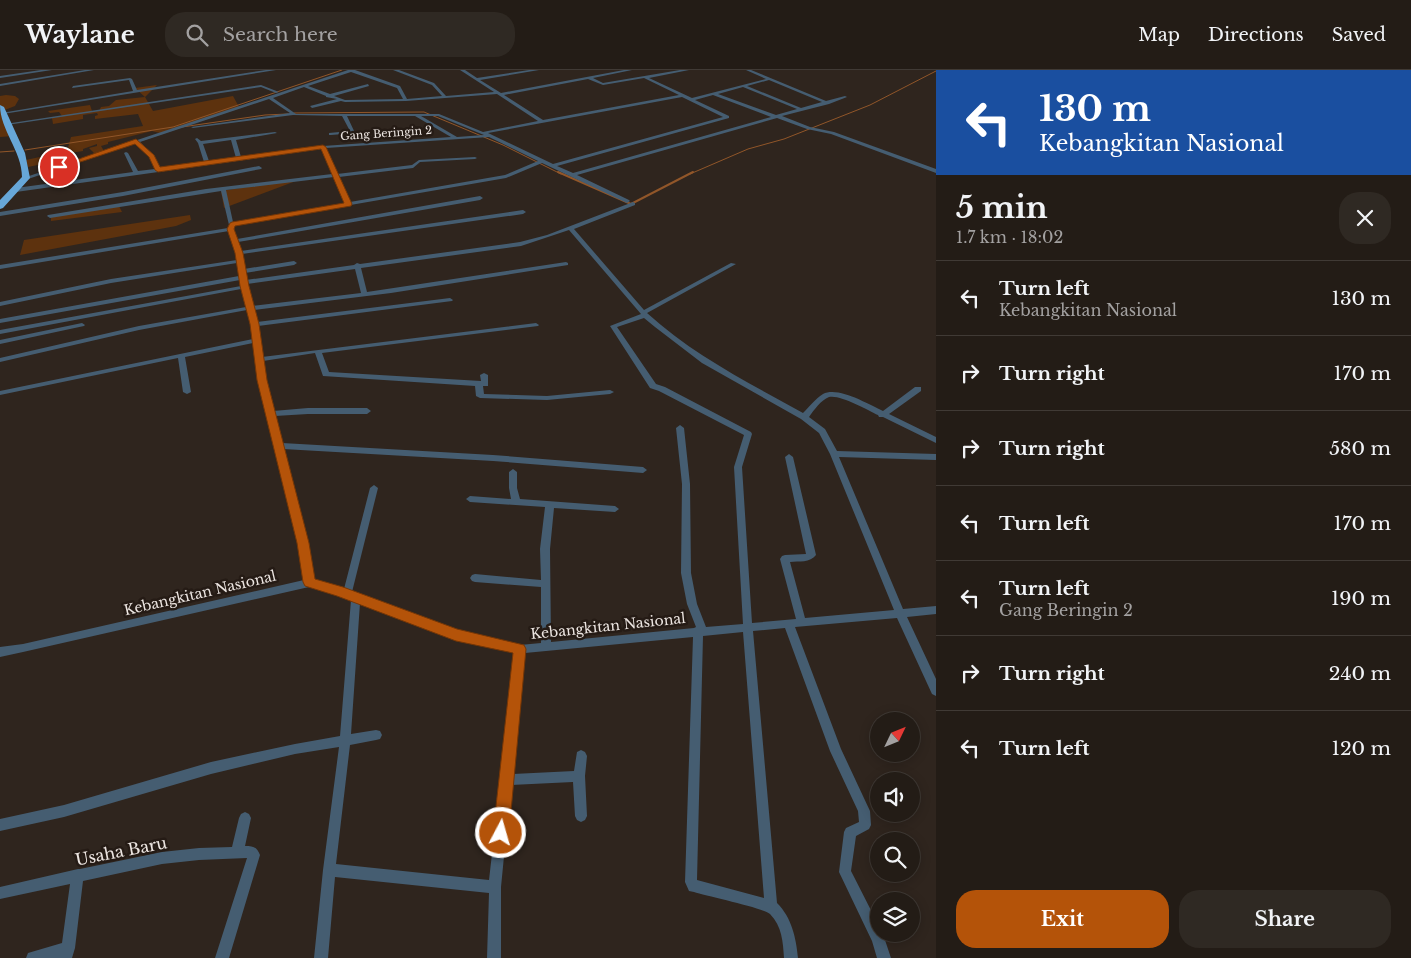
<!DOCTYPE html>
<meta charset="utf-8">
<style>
body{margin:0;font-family:"Libre Baskerville",serif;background:#2f2923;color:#f1f3f6;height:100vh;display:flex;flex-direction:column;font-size:19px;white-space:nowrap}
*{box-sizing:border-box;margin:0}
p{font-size:16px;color:#a3a1a1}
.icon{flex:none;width:28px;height:28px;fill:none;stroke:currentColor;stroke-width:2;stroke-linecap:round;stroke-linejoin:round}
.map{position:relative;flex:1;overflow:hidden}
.panel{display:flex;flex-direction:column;background:#231c16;width:475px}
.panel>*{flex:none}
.guide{background:#1a4fa0;color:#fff;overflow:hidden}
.needle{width:32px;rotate:47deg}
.controls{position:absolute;left:870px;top:642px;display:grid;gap:10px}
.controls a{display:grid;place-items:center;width:50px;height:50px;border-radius:50%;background:#231c16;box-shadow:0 2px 12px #0003,0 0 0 1px #403a35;font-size:25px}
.pin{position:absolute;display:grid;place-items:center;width:42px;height:42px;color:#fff;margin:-21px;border:2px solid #fff;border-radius:50%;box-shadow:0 1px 5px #0007}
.me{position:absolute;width:55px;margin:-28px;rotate:6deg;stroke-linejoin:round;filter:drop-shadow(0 0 4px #0008)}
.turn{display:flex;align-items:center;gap:18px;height:105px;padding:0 20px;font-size:22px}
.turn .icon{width:65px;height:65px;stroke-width:2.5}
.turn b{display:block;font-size:35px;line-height:42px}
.round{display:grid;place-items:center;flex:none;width:52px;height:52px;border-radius:20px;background:#2f2923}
.overview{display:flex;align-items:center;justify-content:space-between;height:85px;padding:0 20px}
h1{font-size:30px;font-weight:800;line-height:38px}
.cta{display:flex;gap:10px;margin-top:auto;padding:10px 20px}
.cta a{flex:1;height:58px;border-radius:20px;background:#b45309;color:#fff;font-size:20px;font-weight:800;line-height:58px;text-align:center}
.cta a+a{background:#2f2923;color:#f1f3f6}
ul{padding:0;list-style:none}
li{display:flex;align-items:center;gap:15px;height:75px;padding:0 20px;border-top:1px solid #403a35}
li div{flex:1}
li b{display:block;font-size:19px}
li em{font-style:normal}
header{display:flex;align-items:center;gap:30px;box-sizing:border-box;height:70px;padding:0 25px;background:#231c16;border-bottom:1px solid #403a35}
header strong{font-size:24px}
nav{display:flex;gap:28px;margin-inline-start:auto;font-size:18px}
.search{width:350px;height:45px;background:#2f2923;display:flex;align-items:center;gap:12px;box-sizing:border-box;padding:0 18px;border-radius:20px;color:#a3a1a1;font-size:19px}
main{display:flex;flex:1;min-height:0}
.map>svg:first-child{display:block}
.green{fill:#5d320e}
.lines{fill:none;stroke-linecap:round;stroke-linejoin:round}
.stream-far1{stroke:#915629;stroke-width:1}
.stream{stroke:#915629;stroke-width:2}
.street{fill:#455d71;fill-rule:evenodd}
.highway{fill:#67a7d8;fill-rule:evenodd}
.route{fill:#b45309;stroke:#753606}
.labels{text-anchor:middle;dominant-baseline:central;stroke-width:5;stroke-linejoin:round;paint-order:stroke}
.far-street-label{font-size:11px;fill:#ece5e1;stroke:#251b15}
.street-label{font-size:14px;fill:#ece5e1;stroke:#251b15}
.near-street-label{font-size:16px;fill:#ece5e1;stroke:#251b15}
</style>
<header>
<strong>Waylane</strong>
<div class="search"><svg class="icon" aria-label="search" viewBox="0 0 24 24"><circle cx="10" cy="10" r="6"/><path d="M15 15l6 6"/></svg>Search here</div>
<nav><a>Map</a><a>Directions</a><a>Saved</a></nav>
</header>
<main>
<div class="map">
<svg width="936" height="888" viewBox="0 0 936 888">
<rect width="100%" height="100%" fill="#2f251e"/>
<!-- green -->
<g class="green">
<polygon points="157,15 145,27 153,41 233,26 239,37 160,63 152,61 108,72 108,74 101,76 104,81 95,84 89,78 97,76 97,74 83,79 83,81 64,84 67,89 28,97 26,90 67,81 71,67 143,56 138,44 95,49 95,46 98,45 97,43 83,45 83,49 53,54 52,48 62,46 59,42 50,43 48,41 90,35 92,41 99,41 101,37 109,36 116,30 145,27 135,18"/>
<polygon points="6,25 15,26 19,29 15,36 2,41 14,66 0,67 0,26"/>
<polygon points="304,108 224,138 221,121"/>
<polygon points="119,136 122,142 51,151 51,147"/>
<polygon points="190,145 191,150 176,156 20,185 24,170"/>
</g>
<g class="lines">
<!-- stream-far1 -->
<g class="stream-far1">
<polyline points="294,43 424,42 503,75 561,104"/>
<polyline points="182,57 265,45 288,44"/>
<polyline points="25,80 173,57 342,0"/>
<polyline points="0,82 14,81"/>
<polyline points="690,104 748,79 784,69 870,35 936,1"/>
</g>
<!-- stream -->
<polyline class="stream" points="558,102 631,134 693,102"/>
<!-- street -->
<g class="street">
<polygon points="41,0 52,0 0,8 0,6"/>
<polygon points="85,0 94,0 0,16 0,14"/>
<polygon points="266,0 276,0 3,44 1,43 133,21 129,10 72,18 73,16 130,8 132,9 137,20"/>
<path d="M348 0H355L400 16 407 29 442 26 432 15 393 0H399L434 13 446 26 494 22 460 0H465L477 8 529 0H539L480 10 501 23 624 0H632L593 8 603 13 680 0H689L649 8 692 28 766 9 746 0H751L826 31 845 26 847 27 829 34 782 46 810 57 834 62 936 99V103L831 64 807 59 777 48 577 105 629 130 630 131 627 133 542 93 506 108 235 155 234 159 237 169 480 126 483 128 480 130 238 172 241 181 523 140 526 142 523 144 242 184 244 199 294 191 297 193 294 195 245 203 247 207 246 210 354 195 357 193 360 194 520 172 547 165 633 132 635 133V135L574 159 644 240 731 193 736 194 647 243C693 285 749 313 803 343 809 337 815 329 823 324 838 316 868 334 883 341L915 317H921V321L889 344 936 367V373L883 347H879L878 345C868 340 839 324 829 327 821 330 814 340 809 347L825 359 837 381 936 384V390L839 387 903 539 936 536V544L907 547 936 609V626L932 624 897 548 795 557 841 679 870 741 871 755 869 759 856 766 851 801 879 856V864H883L891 888H877L872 871 839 802 844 762 846 758 859 752 858 741 830 681 785 558 753 561 777 833C792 848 796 868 798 888H784C783 872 782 856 770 844 764 838 706 826 694 822L689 821 685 812 693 567 525 583 513 704 574 701 577 682 581 680 585 682 587 686 585 706 587 746 585 750 581 752 577 750 575 746 573 712 511 715 501 817V888H487L489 823 335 807 328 888H314L323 800 339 677 295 684 211 704 64 747 0 761V749L64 735 211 692 295 674 340 666 351 530 309 517 23 582 0 587V577L23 574 304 510 298 473 258 311 253 273 185 287 191 322 187 324 183 322 178 288 0 325V321L253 269 247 240 139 260 0 292V288L139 256 246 237 241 219 0 264V260L241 216 240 210 0 253V249L239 206 237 193 111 213 0 236V232L111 209 237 190 229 161 0 199V195L228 158 229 155 221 121 50 148 47 146 48 145 206 119 332 104 321 79 16 122 13 120 16 118 133 102 124 83 126 82 128 83 138 101 155 99 150 88 136 73 28 109 23 108ZM351 2 397 18 403 29 345 30 334 26 369 16 368 14 330 24 308 16ZM644 8 679 25 543 50 504 25 588 9 603 15ZM769 10 822 32 801 38 747 16ZM304 17 326 26V27L337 29 310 36 312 38 341 31 345 32 406 31 497 24 538 51 483 62 439 44H296L273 28ZM743 17 797 39 776 45 718 24ZM713 25 771 47 573 103 557 96 729 48V46L695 30ZM682 27 723 47 553 94 488 63ZM269 29 290 43 191 57 193 58 293 45 342 46 350 61 329 63V65H331L355 63 347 46H415L451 67 323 76 241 87 236 70 277 63 275 62 201 71 197 68 195 69 198 73 204 92 160 98 154 86 140 72ZM421 46H438L484 65 457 67ZM489 67 538 91 505 105 350 132 339 107 413 98 420 92 475 89 477 88 475 87 419 90 412 95 337 104 326 78ZM231 70 236 88 209 91 203 74ZM334 107 345 133 233 152 226 120ZM569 160 641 244 610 256 650 318 659 321 744 365 734 397 743 554 706 557 697 534 691 503 690 414 684 358 680 355 676 358 682 414 681 503 687 534 696 557 694 558 551 572 550 479 554 438 615 442 619 439 615 436 520 429 517 418V402L513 399 509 402V418L511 429 470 426 466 429 470 432 545 437 540 479 541 510 475 504 472 505 470 508 472 511 475 512 541 517V573L520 575 457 561 352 522 378 418 374 415 370 418 344 519 313 510 308 473 283 379 493 391 643 403 647 400 643 397 493 385 282 373 275 346 308 344H367L371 341 367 338H308L273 341 266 311 263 291 315 283 323 306 475 316 476 326 480 328 547 330 610 324 614 322 610 320 547 326 484 324 483 316H488V305L484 303 480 305 481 311 329 302 322 283 538 256 539 255 536 253 262 287 258 256 452 231 453 230 450 228 257 252 253 240 391 223 568 195V193L566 192 367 222 361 198 521 176ZM355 199 361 223 252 236 247 214ZM644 248 655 257 702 293 801 349 819 363 830 384 894 540 805 548 790 492C799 491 810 493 816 485L793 387 789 384 785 387 806 484 785 485 782 486 780 489 796 549 752 553 742 397 752 364 751 362 665 317 656 314 617 257ZM360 533 457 569 515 582 489 810 336 794 350 675 376 670 380 669 382 665 380 661 376 660 351 664ZM743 562 764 828 697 810 703 566Z"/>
<polygon points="261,15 279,22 276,23 261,17 7,55 5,54"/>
<polygon points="259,96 262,98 261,99 123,126 0,146 0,142 123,122"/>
<polygon points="82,253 85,255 84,256 0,274 0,270"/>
<path d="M245 742 249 744 251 748 245 776C253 776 257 777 260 785L229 888H215L247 788 199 790 162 794 83 811 75 878 72 888H26L28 883 62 873 70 814 0 829V817L78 799H80L162 782 199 778 232 777 239 748 241 744Z"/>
</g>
<!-- highway -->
<path class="highway" d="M0 35 4 37 25 83 30 108 3 138 0 139V130L22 107C22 81 0 60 0 35Z"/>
</g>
<!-- route -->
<polygon class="route" points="136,69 154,85 160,97 323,75 326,77 352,134 351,136 235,156 234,159 243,183 249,216 259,254 267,310 309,473 315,509 343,517 457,559 524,575 526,579 509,763 506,769 501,771 495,769 493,763 513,583 456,571 337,526 305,516 303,512 297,473 257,310 250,254 240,216 235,183 227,159 230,153 232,152 344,133 321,79 158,102 155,100 149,87 135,74 62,98 56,97"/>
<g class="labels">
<!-- far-street labels -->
<g class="far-street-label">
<text transform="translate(386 63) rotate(-4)">Gang Beringin 2</text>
</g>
<!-- street labels -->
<g class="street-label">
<text transform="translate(200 523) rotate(-13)">Kebangkitan Nasional</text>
<text transform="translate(608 556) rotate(-6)">Kebangkitan Nasional</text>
</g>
<!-- near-street labels -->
<g class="near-street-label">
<text transform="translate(121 781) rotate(-11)">Usaha Baru</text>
</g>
</g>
</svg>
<div class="controls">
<a><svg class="needle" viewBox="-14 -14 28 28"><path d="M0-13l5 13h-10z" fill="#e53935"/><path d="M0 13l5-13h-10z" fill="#a3a1a1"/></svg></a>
<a><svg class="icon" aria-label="sound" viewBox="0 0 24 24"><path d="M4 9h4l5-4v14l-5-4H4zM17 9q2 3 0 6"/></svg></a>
<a><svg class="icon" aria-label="search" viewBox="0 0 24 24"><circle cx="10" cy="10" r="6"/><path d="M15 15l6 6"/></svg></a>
<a><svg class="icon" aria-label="layers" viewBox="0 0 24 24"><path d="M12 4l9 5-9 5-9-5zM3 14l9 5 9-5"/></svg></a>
</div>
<div class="pin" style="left:59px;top:97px;background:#d93025"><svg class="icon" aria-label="arrive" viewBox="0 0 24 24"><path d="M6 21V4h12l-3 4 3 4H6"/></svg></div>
<svg class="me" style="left:501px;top:763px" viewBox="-20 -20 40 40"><circle r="17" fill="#b45309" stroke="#fff" stroke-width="3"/><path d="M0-11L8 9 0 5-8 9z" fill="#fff"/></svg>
</div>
<section class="panel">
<div class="guide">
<div class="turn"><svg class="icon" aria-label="left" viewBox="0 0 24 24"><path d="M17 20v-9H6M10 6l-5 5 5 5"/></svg><div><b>130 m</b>Kebangkitan Nasional</div></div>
</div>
<div class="overview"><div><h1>5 min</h1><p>1.7 km · 18:02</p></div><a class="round"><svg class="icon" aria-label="close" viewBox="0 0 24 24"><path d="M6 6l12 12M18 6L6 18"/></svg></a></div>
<ul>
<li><svg class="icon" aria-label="left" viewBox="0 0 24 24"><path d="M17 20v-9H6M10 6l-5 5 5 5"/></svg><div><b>Turn left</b><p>Kebangkitan Nasional</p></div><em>130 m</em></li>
<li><svg class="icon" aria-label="right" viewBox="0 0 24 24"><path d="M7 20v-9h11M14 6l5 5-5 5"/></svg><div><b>Turn right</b></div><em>170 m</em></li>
<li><svg class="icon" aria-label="right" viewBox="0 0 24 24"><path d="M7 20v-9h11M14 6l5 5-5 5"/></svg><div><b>Turn right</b></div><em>580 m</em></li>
<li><svg class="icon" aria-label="left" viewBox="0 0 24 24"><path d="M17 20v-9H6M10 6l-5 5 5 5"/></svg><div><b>Turn left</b></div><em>170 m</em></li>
<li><svg class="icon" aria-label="left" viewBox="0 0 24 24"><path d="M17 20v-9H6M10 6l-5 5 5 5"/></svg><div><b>Turn left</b><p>Gang Beringin 2</p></div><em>190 m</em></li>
<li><svg class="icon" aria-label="right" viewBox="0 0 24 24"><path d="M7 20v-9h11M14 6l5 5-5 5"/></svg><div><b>Turn right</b></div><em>240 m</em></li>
<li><svg class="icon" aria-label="left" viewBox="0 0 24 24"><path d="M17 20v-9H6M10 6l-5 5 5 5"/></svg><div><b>Turn left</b></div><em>120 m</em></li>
</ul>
<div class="cta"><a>Exit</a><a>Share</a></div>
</section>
</main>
